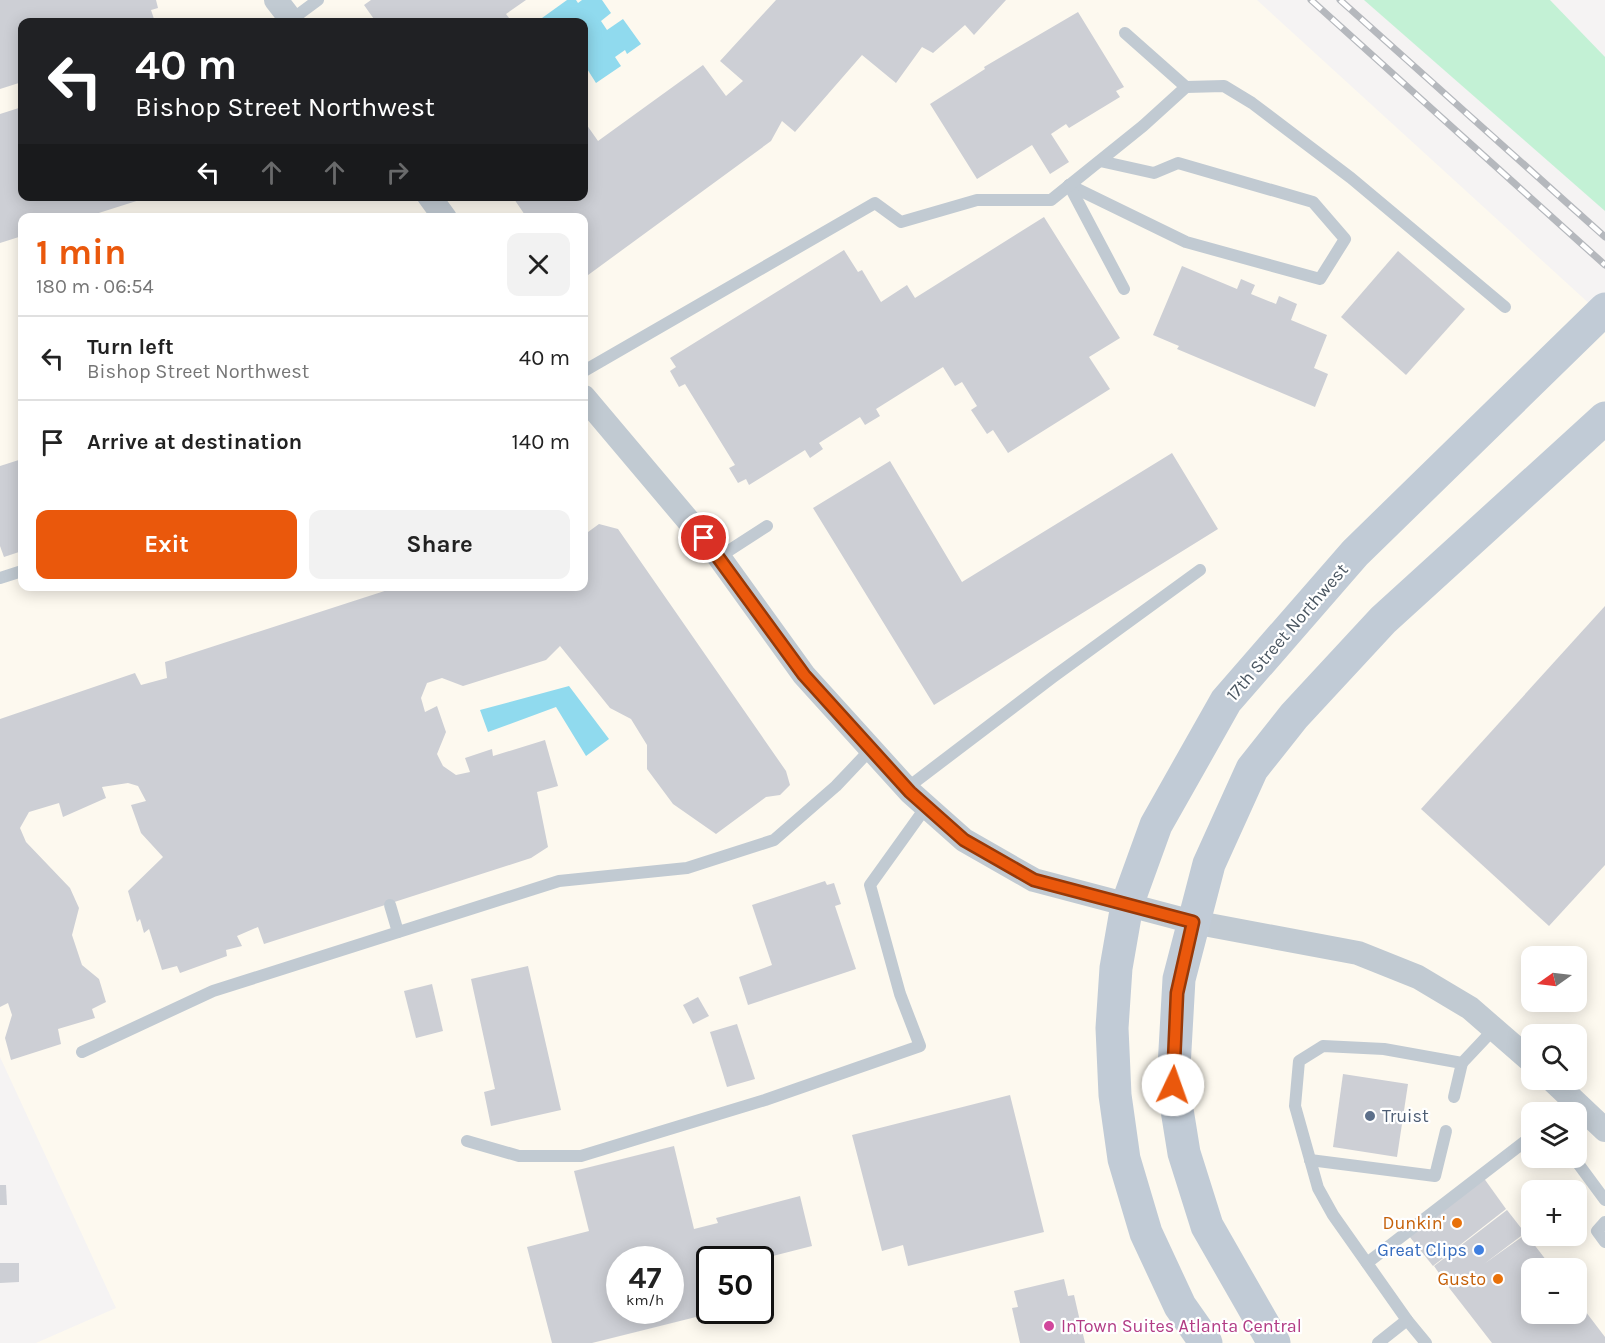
<!DOCTYPE html>
<meta charset="utf-8">
<style>
body{margin:0;font-family:Karla,sans-serif;background:#f2f2f2;color:#222;height:100vh;display:flex;flex-direction:column;font-size:22px;white-space:nowrap}
*{box-sizing:border-box;margin:0}
p{font-size:20px;color:#767676}
.icon{flex:none;width:33px;height:33px;fill:none;stroke:currentColor;stroke-width:2;stroke-linecap:round;stroke-linejoin:round}
.map{position:relative;flex:1;overflow:hidden}
.details{position:absolute;left:18px;top:213px;width:570px;height:378px;display:flex;flex-direction:column;background:#fff;border-radius:12px;box-shadow:0 3px 15px #0003}
.details>*{flex:none}
.top-card{position:absolute;left:18px;top:18px;width:570px;height:183px;border-radius:12px;box-shadow:0 3px 15px #0003;background:#202124;color:#fff;overflow:hidden}
.needle{width:39px;rotate:256deg}
.buttons{position:absolute;left:1521px;top:946px;display:grid;gap:12px}
.buttons a{display:grid;place-items:center;width:66px;height:66px;border-radius:12px;background:#fff;box-shadow:0 3px 15px #0003;font-size:30px}
.speed{position:absolute;left:606px;top:1246px;display:flex;gap:12px;font-size:30px;font-weight:700;text-align:center}
.speed>*{display:grid;place-content:center;width:78px;height:78px;border-radius:50%;background:#fff;box-shadow:0 3px 15px #0003;line-height:1}
.speed small{font-size:15px;font-weight:400}
.speed .limit{border:3px solid #111;border-radius:9px;background:#fff;color:#111}
.pin{position:absolute;display:grid;place-items:center;width:51px;height:51px;color:#fff;margin:-26px;border:3px solid #fff;border-radius:50%;box-shadow:0 2px 6px #0007}
.me{position:absolute;width:66px;margin:-33px;rotate:3deg;stroke-linejoin:round;filter:drop-shadow(0 0 4px #0008)}
.turn{display:flex;align-items:center;gap:21px;height:126px;padding:0 18px;font-size:27px}
.turn .icon{width:78px;height:78px;stroke-width:2.5}
.turn b{display:block;font-size:42px;line-height:51px}
.lanes{display:flex;align-items:center;height:57px;padding:0 18px;background:#0003;justify-content:center;gap:30px;direction:ltr}
.lanes .off{opacity:.35}
.round{display:grid;place-items:center;flex:none;width:63px;height:63px;border-radius:12px;background:#f2f2f2}
.summary{display:flex;align-items:center;justify-content:space-between;height:102px;padding:0 18px}
h1{font-size:36px;font-weight:700;line-height:45px;color:#ea580c}
.button{display:flex;gap:12px;margin-top:auto;padding:12px 18px}
.button a{flex:1;height:69px;border-radius:12px;background:#ea580c;color:#fff;font-size:24px;font-weight:700;line-height:69px;text-align:center}
.button a+a{background:#f2f2f2;color:#222}
ul{padding:0;list-style:none}
li{display:flex;align-items:center;gap:18px;height:84px;padding:0 18px;border-top:2px solid #e0e0e0}
li div{flex:1}
li b{display:block;font-size:22px}
li em{font-style:normal}
.map>svg:first-child{display:block}
.commercial{fill:#fdf9ef;fill-rule:evenodd}
.green{fill:#c3f1d5}
.water{fill:#90daee}
.building{fill:#cdcfd5;fill-rule:evenodd}
.lines{fill:none;stroke-linecap:round;stroke-linejoin:round}
.lane{stroke:#c1cad2;stroke-width:12}
.street{stroke:#c1cad2;stroke-width:24}
.secondary{stroke:#c1cbd6;stroke-width:33}
.rail-casing{stroke:#b5b8bd;stroke-width:7}
.rail{stroke:#fff;stroke-width:4.5;stroke-dasharray:14;stroke-linecap:butt}
.route-casing{stroke:#983908;stroke-width:15}
.route{stroke:#ea580c;stroke-width:10}
.service-dot{fill:#5c6f8a;stroke:#fff;stroke-width:2}
.food-dot{fill:#e8710a;stroke:#fff;stroke-width:2}
.shop-dot{fill:#3f7fe0;stroke:#fff;stroke-width:2}
.hotel-dot{fill:#d1479c;stroke:#fff;stroke-width:2}
.labels{text-anchor:middle;dominant-baseline:central;stroke-width:4.5;stroke-linejoin:round;paint-order:stroke}
.street-label{font-size:18px;fill:#4a5661;stroke:#fff}
.service-label{font-size:18px;fill:#4e5e75;stroke:#fff;text-anchor:start}
.food-label{font-size:18px;fill:#c56008;stroke:#fff;text-anchor:end}
.shop-label{font-size:18px;fill:#366cbe;stroke:#fff;text-anchor:end}
.hotel-label{font-size:18px;fill:#b23c85;stroke:#fff;text-anchor:start}
</style>
<div class="map">
<svg width="1605" height="1343" viewBox="0 0 1605 1343">
<rect width="100%" height="100%" fill="#f5f3f3"/>
<!-- commercial -->
<path class="commercial" d="M0 0H1257L1605 318V1343H36L116 1308 0 1057ZM22 22H584V196H22ZM22 218H584V586H22ZM1532 957H1576V1002H1532ZM1532 1035H1576V1080H1532ZM1532 1113H1576V1158H1532ZM1532 1191H1576V1236H1532ZM620 1260H670V1311H620ZM710 1260H760V1311H710ZM1532 1269H1576V1314H1532Z"/>
<!-- green -->
<polygon class="green" points="1364,0 1550,0 1605,57 1605,211"/>
<!-- water -->
<g class="water">
<polygon points="567,0 576,0 578,3 582,0 602,0 611,13 601,21 607,30 623,19 641,44 627,54 625,50 615,57 621,66 596,83 584,64 584,54 587,51 584,46 584,22 544,22 542,18"/>
<polygon points="569,686 609,739 586,756 556,707 488,732 480,710"/>
</g>
<!-- building -->
<g class="building">
<polygon points="0,0 156,0 158,8 151,10 155,22 22,22 22,82 0,89"/>
<polygon points="371,0 526,0 506,14 512,22 376,22 364,5"/>
<polygon points="776,0 1006,0 974,35 965,25 933,53 922,47 896,83 862,55 795,132 782,121 771,141 584,278 584,218 527,218 512,196 584,196 584,121 598,141 703,65 726,96 743,81 720,61"/>
<polygon points="1078,12 1124,87 1116,91 1120,97 1069,128 1066,124 1051,134 1069,162 1050,174 1032,145 977,179 930,104 985,69 984,67"/>
<polygon points="22,107 22,196 149,197 83,218 22,218 22,236 0,243 0,114"/>
<polygon points="1044,217 1120,338 1089,357 1110,389 1008,453 993,430 987,434 971,410 977,406 962,382 955,386 943,367 876,409 880,416 865,425 860,417 819,443 823,449 810,458 805,450 749,485 746,479 738,483 729,468 735,465 685,384 679,387 670,371 676,367 670,358 844,250 858,272 862,270 881,302 907,285 915,298"/>
<polygon points="1398,251 1465,309 1406,375 1341,317"/>
<polygon points="1182,266 1237,289 1241,279 1255,285 1251,294 1276,304 1279,296 1297,304 1291,320 1327,335 1314,368 1328,374 1315,407 1177,349 1179,346 1153,335"/>
<polygon points="1172,453 1218,529 934,705 813,508 890,461 962,582"/>
<polygon points="22,459 22,551 4,557 0,546 0,466"/>
<polygon points="599,524 618,529 786,771 790,785 780,795 766,797 716,834 673,804 647,769 647,745 631,719 610,708 560,646 546,660 463,686 442,678 427,683 421,698 425,712 437,706 446,732 437,754 443,766 456,775 470,772 465,758 492,749 493,756 545,740 558,786 537,792 548,847 531,858 264,944 258,927 237,936 242,946 226,950 227,956 180,973 177,966 162,970 149,929 144,933 140,919 137,922 128,891 163,857 141,833 131,805 146,801 138,786 128,783 102,787 106,798 63,817 59,803 29,812 20,828 26,842 70,888 79,908 72,935 82,965 99,979 106,1002 92,1009 95,1018 58,1029 61,1044 11,1060 5,1038 12,1015 8,1003 0,1007 0,719 135,673 141,685 167,678 165,662 400,586 584,586 584,535"/>
<polygon points="1605,606 1605,865 1549,926 1421,809"/>
<polygon points="825,881 827,885 834,883 841,904 835,906 856,969 748,1005 739,977 772,965 752,905"/>
<polygon points="528,966 561,1110 491,1126 484,1092 495,1089 471,979"/>
<polygon points="432,984 443,1031 416,1038 404,991"/>
<polygon points="698,997 709,1016 693,1024 683,1005"/>
<polygon points="737,1024 755,1079 727,1087 710,1032"/>
<polygon points="1343,1074 1408,1084 1397,1157 1333,1147"/>
<polygon points="1010,1095 1044,1232 908,1266 903,1245 882,1251 852,1135"/>
<path d="M674 1146 694 1229 718 1223 716 1218 800 1196 812 1246 757 1260H710V1266L703 1267 710 1292V1311L716 1312 592 1343H552L527 1247 589 1231 574 1171ZM620 1260H670V1311H620Z"/>
<polygon points="1483,1177 1506,1209 1433,1266 1409,1236"/>
<polygon points="0,1185 6,1185 7,1205 0,1205"/>
<polygon points="1507,1210 1525,1233 1484,1264 1526,1234 1553,1269 1532,1269 1532,1314 1576,1314 1576,1299 1605,1337 1605,1343 1492,1343 1450,1289 1434,1266"/>
<polygon points="0,1263 19,1263 19,1282 0,1283"/>
<polygon points="1064,1279 1068,1296 1074,1295 1085,1343 1020,1343 1012,1308 1018,1307 1014,1291"/>
</g>
<g class="lines">
<!-- lane -->
<g class="lane">
<polyline points="291,20 318,0"/>
<polyline points="1186,87 1224,86 1252,103 1351,178 1505,307"/>
<polyline points="1069,185 1186,242 1320,279 1345,239 1313,202 1178,163 1154,173 1100,161"/>
<polyline points="1069,185 1124,289"/>
<polyline points="584,371 875,203 901,222 977,200 1051,200 1143,126 1186,87 1125,33"/>
<polyline points="719,557 767,526"/>
<polyline points="0,578 22,571"/>
<polyline points="907,788 1053,677 1200,570"/>
<polyline points="390,905 398,932"/>
<polyline points="82,1052 213,991 559,881 687,868 774,840 836,786 872,748"/>
<polyline points="1454,1097 1462,1063"/>
<polyline points="467,1141 519,1156 581,1156 765,1100 920,1046 900,994 870,885 926,807"/>
<polyline points="1574,1158 1605,1200"/>
<polyline points="1310,1160 1435,1176 1446,1131"/>
<polyline points="1605,1222 1597,1231 1605,1242"/>
<polyline points="1367,1263 1532,1136"/>
<polyline points="1407,1320 1333,1215 1318,1188 1295,1106 1299,1061 1323,1046 1384,1049 1462,1063 1494,1029"/>
<polyline points="1378,1343 1407,1320 1426,1343"/>
</g>
<!-- street -->
<g class="street">
<polyline points="276,0 293,22"/>
<polyline points="429,196 445,218"/>
<polyline points="584,397 719,557 804,675 910,792 964,840 1034,880 1193,922 1358,953 1418,977 1470,1008 1532,1062"/>
<polyline points="1552,1080 1605,1130"/>
</g>
<!-- secondary -->
<g class="secondary">
<polyline points="1206,1343 1180,1306 1146,1233 1124,1159 1115,1095 1112,1028 1116,968 1127,905 1156,825 1226,701 1355,553 1605,309"/>
<polyline points="1274,1343 1207,1226 1184,1153 1173,1085 1179,979 1209,864 1252,769 1294,716 1383,620 1605,418"/>
</g>
<!-- rail casing -->
<g class="rail-casing">
<g id="rail">
<polyline points="1311,0 1605,265"/>
<polyline points="1340,0 1605,237"/>
</g>
</g>
<!-- rail -->
<use href="#rail" class="rail"/>
</g>
<g class="lines">
<!-- route casing -->
<g class="route-casing">
<polyline id="route" points="704,538 804,675 910,792 964,840 1034,880 1193,922 1177,993 1173,1085"/>
</g>
<!-- route -->
<use href="#route" class="route"/>
</g>
<!-- markers -->
<circle class="service-dot" cx="1370" cy="1116" r="6"/>
<g class="food-dot">
<circle cx="1457" cy="1223" r="6"/>
<circle cx="1498" cy="1279" r="6"/>
</g>
<circle class="shop-dot" cx="1479" cy="1250" r="6"/>
<circle class="hotel-dot" cx="1049" cy="1326" r="6"/>
<g class="labels">
<!-- street labels -->
<g class="street-label">
<text transform="translate(1287 632) rotate(-49)">17th Street Northwest</text>
</g>
<!-- service labels -->
<g class="service-label">
<text x="1382" y="1116">Truist</text>
</g>
<!-- food labels -->
<g class="food-label">
<text x="1445" y="1223">Dunkin'</text>
<text x="1486" y="1279">Gusto</text>
</g>
<!-- shop labels -->
<g class="shop-label">
<text x="1467" y="1250">Great Clips</text>
</g>
<!-- hotel labels -->
<g class="hotel-label">
<text x="1061" y="1326">InTown Suites Atlanta Central</text>
</g>
</g>
</svg>
<div class="buttons">
<a><svg class="needle" viewBox="-14 -14 28 28"><path d="M0-13l5 13h-10z" fill="#e53935"/><path d="M0 13l5-13h-10z" fill="#767676"/></svg></a>
<a><svg class="icon" aria-label="search" viewBox="0 0 24 24"><circle cx="10" cy="10" r="6"/><path d="M15 15l6 6"/></svg></a>
<a><svg class="icon" aria-label="layers" viewBox="0 0 24 24"><path d="M12 4l9 5-9 5-9-5zM3 14l9 5 9-5"/></svg></a>
<a>+</a>
<a>−</a>
</div>
<div class="speed"><div>47<small>km/h</small></div><div class="limit">50</div></div>
<div class="pin" style="left:704px;top:538px;background:#d93025"><svg class="icon" aria-label="arrive" viewBox="0 0 24 24"><path d="M6 21V4h12l-3 4 3 4H6"/></svg></div>
<svg class="me" style="left:1173px;top:1085px" viewBox="-20 -20 40 40"><circle r="19" fill="#fff"/><path d="M0-13L10 11 0 6-10 11z" fill="#ea580c"/></svg>
<div class="top-card">
<div class="turn"><svg class="icon" aria-label="left" viewBox="0 0 24 24"><path d="M17 20v-9H6M10 6l-5 5 5 5"/></svg><div><b>40 m</b>Bishop Street Northwest</div></div>
<div class="lanes"><svg class="icon" aria-label="left" viewBox="0 0 24 24"><path d="M17 20v-9H6M10 6l-5 5 5 5"/></svg><svg class="icon off" aria-label="ahead" viewBox="0 0 24 24"><path d="M12 20V5M6 11l6-6 6 6"/></svg><svg class="icon off" aria-label="ahead" viewBox="0 0 24 24"><path d="M12 20V5M6 11l6-6 6 6"/></svg><svg class="icon off" aria-label="right" viewBox="0 0 24 24"><path d="M7 20v-9h11M14 6l5 5-5 5"/></svg></div>
</div>
<section class="details">
<div class="summary"><div><h1>1 min</h1><p>180 m · 06:54</p></div><a class="round"><svg class="icon" aria-label="close" viewBox="0 0 24 24"><path d="M6 6l12 12M18 6L6 18"/></svg></a></div>
<ul>
<li><svg class="icon" aria-label="left" viewBox="0 0 24 24"><path d="M17 20v-9H6M10 6l-5 5 5 5"/></svg><div><b>Turn left</b><p>Bishop Street Northwest</p></div><em>40 m</em></li>
<li><svg class="icon" aria-label="arrive" viewBox="0 0 24 24"><path d="M6 21V4h12l-3 4 3 4H6"/></svg><div><b>Arrive at destination</b></div><em>140 m</em></li>
</ul>
<div class="button"><a>Exit</a><a>Share</a></div>
</section>
</div>
